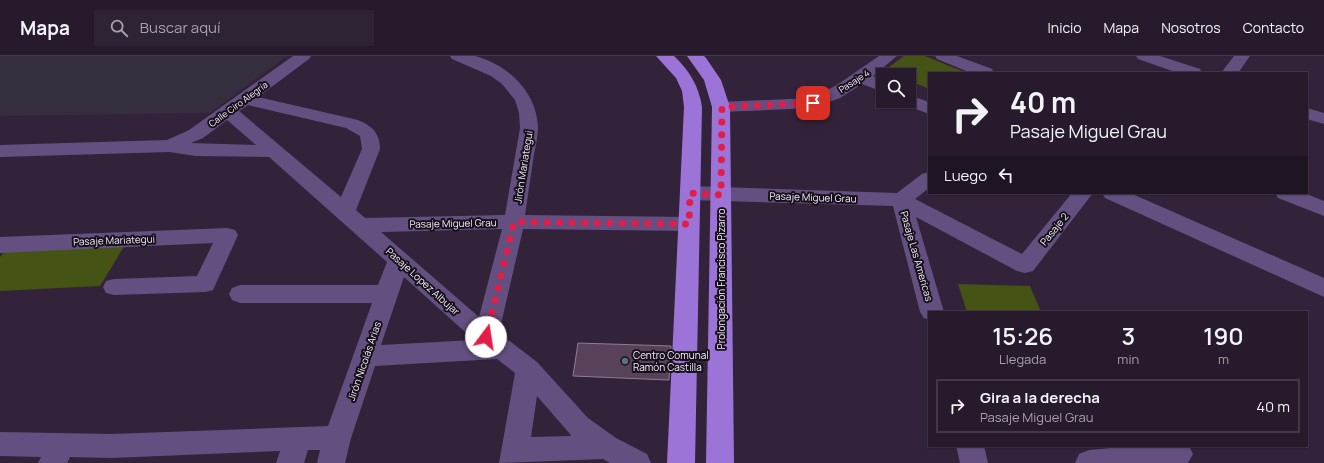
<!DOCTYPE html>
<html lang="es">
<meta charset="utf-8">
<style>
body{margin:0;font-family:Manrope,sans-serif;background:#2e2334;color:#f1f3f6;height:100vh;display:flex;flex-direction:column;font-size:15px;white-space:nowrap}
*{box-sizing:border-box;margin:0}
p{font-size:13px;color:#a4a1a9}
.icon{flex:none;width:22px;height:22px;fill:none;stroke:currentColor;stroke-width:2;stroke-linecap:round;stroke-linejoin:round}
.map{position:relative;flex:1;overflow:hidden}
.details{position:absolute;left:928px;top:255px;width:380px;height:136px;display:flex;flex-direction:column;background:#261a2c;border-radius:0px;box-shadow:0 1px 3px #0004,0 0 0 1px #423848}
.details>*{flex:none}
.top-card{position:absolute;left:928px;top:16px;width:380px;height:122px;border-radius:0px;box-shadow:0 1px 3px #0004,0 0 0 1px #423848;background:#261a2c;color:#f1f3f6;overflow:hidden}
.controls{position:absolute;left:876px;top:12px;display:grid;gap:8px}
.controls a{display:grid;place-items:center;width:40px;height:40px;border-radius:0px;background:#261a2c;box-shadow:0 1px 3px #0004,0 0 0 1px #423848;font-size:20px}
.pin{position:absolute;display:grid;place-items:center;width:34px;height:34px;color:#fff;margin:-17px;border-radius:8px;box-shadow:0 2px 6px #0006}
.me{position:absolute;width:44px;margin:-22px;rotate:14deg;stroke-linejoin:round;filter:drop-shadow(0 0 3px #0008)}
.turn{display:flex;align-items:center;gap:14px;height:84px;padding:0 16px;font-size:18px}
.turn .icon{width:52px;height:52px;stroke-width:2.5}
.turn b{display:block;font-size:28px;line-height:34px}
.then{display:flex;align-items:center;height:38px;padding:0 16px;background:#0003;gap:8px;font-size:15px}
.eta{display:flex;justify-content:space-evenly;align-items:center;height:68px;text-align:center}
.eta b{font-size:24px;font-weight:600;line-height:28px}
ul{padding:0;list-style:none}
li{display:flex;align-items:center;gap:12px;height:54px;margin:0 8px 6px;padding:0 8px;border:2px solid #423848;border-radius:0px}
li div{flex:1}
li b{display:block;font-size:15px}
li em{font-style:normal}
header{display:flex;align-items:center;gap:24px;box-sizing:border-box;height:56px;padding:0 20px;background:#261a2c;border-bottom:1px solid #423848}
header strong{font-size:19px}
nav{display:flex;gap:22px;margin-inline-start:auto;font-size:14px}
.search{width:280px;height:36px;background:#2e2334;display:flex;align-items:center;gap:10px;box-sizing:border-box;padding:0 14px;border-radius:0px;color:#a4a1a9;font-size:15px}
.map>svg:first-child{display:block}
.education{fill:#342e3f}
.green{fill:#455315}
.building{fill:#58425a;stroke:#927a94}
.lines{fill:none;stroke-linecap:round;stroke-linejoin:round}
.minor{fill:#635080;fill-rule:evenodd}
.major{fill:#9c73d6;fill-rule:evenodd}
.route{stroke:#e11d48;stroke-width:7;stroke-dasharray:0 12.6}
.service-dot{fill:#5c6f8a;stroke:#16101a;stroke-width:1.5}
.labels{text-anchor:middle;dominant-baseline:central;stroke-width:4;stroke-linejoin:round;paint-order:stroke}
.far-street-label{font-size:9px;fill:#f8eefe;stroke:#16101a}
.street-label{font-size:10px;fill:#f8eefe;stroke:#16101a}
.poi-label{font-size:10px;fill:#f8eefe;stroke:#16101a;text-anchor:start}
</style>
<header>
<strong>Mapa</strong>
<div class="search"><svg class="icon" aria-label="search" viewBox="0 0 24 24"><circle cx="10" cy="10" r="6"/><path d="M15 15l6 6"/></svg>Buscar aquí</div>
<nav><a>Inicio</a><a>Mapa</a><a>Nosotros</a><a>Contacto</a></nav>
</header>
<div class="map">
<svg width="1324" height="407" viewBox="0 0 1324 407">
<rect width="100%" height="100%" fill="#32233b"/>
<!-- education -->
<polygon class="education" points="0,0 287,0 210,57 0,60"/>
<!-- green -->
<g class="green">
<polygon points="904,0 925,0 967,17 929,17 929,33 909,24 909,19 897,19 885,14"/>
<polygon points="128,184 100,230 0,235 0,201 9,190"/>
<polygon points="958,228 1030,230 1041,256 967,256"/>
</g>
<!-- building -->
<polygon class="building" points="578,287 671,290 669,324 573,320"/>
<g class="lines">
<!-- minor -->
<g class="minor">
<path d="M293 0H311L309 3 258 41 358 64C372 70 380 77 380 93L356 154 365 162 505 159 520 72 519 57 515 44 502 28 491 20 452 3 450 0C458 0 467 0 475 0 507 8 537 36 538 71 538 79 536 89 534 98 531 118 528 139 525 159L689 161 696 163 699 168 696 173 689 175 523 173 499 277 537 306 588 362 616 382 647 398 651 407H610L603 403 499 407 515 317 497 303 375 310 351 382 345 407H317L320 394H308L304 407H276L280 395 111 402 70 401 67 407H38L41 401 0 400V376L111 378 328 370 372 247H240L232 244 229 238 232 232 240 229H378L387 206 269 101 196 100 169 96 0 101V89L167 84 189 74ZM248 49 346 72 360 80 362 93 341 141 239 55ZM227 64 256 89 191 87 203 82ZM502 173 479 261 381 176ZM404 221 474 284 381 289ZM537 340 570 378 571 380 531 381Z"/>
<polygon points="879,0 897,0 873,20 883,25 883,36 862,28 840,42 813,52 721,56 715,55 712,51 715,47 721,46 811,42 837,29"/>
<polygon points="935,0 957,0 992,13 994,17 971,17 937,3"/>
<polygon points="1136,0 1160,0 1200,13 1202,17 1178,17 1138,3"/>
<polygon points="1234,0 1250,0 1238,17 1221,17"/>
<polygon points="909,39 929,46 929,58 903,48 901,45 909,45"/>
<polygon points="1307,52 1324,57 1324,68 1307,63"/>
<polygon points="929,116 929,132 915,143 1022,198 1072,137 1093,137 1033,215 1025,217 1017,215 916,161 944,256 929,256 929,264 924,262 920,256 893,150 690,144 683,142 680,137 683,132 690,130 897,137 922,118"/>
<polygon points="1102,137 1130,137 1324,222 1324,241 1105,142"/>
<polygon points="1275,137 1304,137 1324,145 1324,160 1278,142"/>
<polygon points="227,172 235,174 238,179 213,234 205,236 114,239 106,237 103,231 106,225 114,223 197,220 213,187 0,197 0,181"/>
<polygon points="956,390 984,390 988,407 960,407"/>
<polygon points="1133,390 1189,390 1193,398 1188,407 1075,407 1079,398 1089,394"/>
</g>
<!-- major -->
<g class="major">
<path d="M656 0H674C689 14 699 30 702 51L695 407H667L684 51 682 35 676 22Z"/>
<polygon points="687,0 704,0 706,2 721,24 730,51 734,407 706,407 712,51 704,24"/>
</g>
</g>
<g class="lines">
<!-- route -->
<polyline class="route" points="486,281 514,166 689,168 690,137 721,139 722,51 813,47"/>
</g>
<!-- markers -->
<circle class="service-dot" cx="625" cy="305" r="4"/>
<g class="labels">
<!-- far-street labels -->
<g class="far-street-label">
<text transform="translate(854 25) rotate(-33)">Pasaje 4</text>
<text transform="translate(238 48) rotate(-36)">Calle Ciro Alegría</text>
</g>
<!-- street labels -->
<g class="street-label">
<text transform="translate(523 111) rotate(-81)">Jirón Mariategui</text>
<text transform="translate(813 141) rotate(2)">Pasaje Miguel Grau</text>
<text transform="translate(453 167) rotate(-1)">Pasaje Miguel Grau</text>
<text transform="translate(1054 173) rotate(-51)">Pasaje 2</text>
<text transform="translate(114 184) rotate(-2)">Pasaje Mariategui</text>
<text transform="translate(917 200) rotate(74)">Pasaje Las Americas</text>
<text transform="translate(721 223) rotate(-90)">Prolongación Francisco Pizarro</text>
<text transform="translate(423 225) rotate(42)">Pasaje Lopez Albujar</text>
<text transform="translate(364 305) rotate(-71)">Jirón Nicolás Arias</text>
</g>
<!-- poi labels -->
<g class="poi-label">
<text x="633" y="299">Centro Comunal<tspan x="633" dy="12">Ramón Castilla</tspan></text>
</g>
</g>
</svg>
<div class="controls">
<a><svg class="icon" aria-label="search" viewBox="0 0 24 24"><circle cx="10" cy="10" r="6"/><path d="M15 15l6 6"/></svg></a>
</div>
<div class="pin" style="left:813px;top:47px;background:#d93025"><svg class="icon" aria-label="arrive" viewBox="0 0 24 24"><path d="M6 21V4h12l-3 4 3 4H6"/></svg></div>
<svg class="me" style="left:486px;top:281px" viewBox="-20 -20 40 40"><circle r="19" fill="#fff"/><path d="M0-13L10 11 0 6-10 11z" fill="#e11d48"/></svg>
<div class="top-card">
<div class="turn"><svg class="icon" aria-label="right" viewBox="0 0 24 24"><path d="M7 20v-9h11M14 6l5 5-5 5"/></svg><div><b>40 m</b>Pasaje Miguel Grau</div></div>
<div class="then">Luego<svg class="icon" aria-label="left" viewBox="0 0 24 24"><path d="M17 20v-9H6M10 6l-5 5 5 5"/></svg></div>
</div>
<section class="details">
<div class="eta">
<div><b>15:26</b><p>Llegada</p></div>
<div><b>3</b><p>min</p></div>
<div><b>190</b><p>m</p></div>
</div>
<ul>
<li><svg class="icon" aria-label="right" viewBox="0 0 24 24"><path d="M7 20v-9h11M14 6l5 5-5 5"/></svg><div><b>Gira a la derecha</b><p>Pasaje Miguel Grau</p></div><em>40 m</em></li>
</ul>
</section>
</div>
